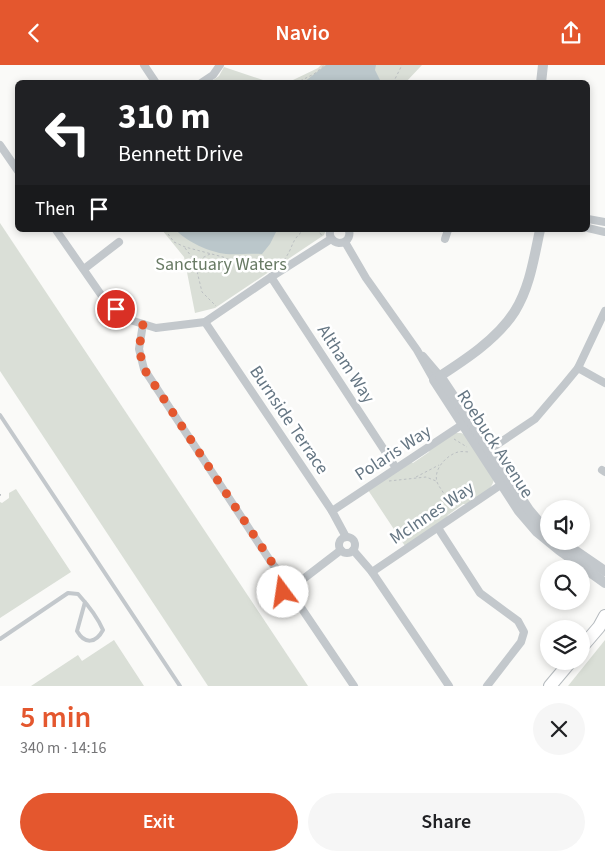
<!DOCTYPE html>
<meta charset="utf-8">
<style>
body{margin:0;font-family:"Source Sans 3",sans-serif;background:#f6f6f6;color:#202124;height:100vh;display:flex;flex-direction:column;font-size:19px;white-space:nowrap}
*{box-sizing:border-box;margin:0}
p{font-size:16px;color:#757577}
.icon{flex:none;width:28px;height:28px;fill:none;stroke:currentColor;stroke-width:2;stroke-linecap:round;stroke-linejoin:round}
.map{position:relative;height:621px;overflow:hidden}
.panel{display:flex;flex-direction:column;background:#fff;flex:1}
.panel>*{flex:none}
.banner{position:absolute;left:15px;top:15px;width:575px;height:152px;border-radius:8px;box-shadow:0 2px 8px #0003;background:#202124;color:#fff;overflow:hidden}
.controls{position:absolute;left:540px;top:435px;display:grid;gap:10px}
.controls a{display:grid;place-items:center;width:50px;height:50px;border-radius:50%;background:#fff;box-shadow:0 2px 8px #0003;font-size:25px}
.pin{position:absolute;display:grid;place-items:center;width:42px;height:42px;color:#fff;margin:-21px;border:2px solid #fff;border-radius:50%;box-shadow:0 1px 5px #0007}
.me{position:absolute;width:55px;margin:-28px;rotate:346deg;stroke-linejoin:round;filter:drop-shadow(0 0 4px #0008)}
.turn{display:flex;align-items:center;gap:18px;height:105px;padding:0 20px;font-size:22px}
.turn .icon{width:65px;height:65px;stroke-width:2.5}
.turn b{display:block;font-size:35px;line-height:42px}
.then{display:flex;align-items:center;height:48px;padding:0 20px;background:#0003;gap:10px;font-size:19px}
.round{display:grid;place-items:center;flex:none;width:52px;height:52px;border-radius:26px;background:#f6f6f6}
.headline{display:flex;align-items:center;justify-content:space-between;height:85px;padding:0 20px}
h1{font-size:30px;font-weight:600;line-height:38px;color:#e4572e}
.button{display:flex;gap:10px;margin-top:auto;padding:10px 20px}
.button a{flex:1;height:58px;border-radius:30px;background:#e4572e;color:#fff;font-size:20px;font-weight:600;line-height:58px;text-align:center}
.button a+a{background:#f6f6f6;color:#202124}
header{display:flex;justify-content:space-between;align-items:center;height:65px;padding:0 20px;background:#e4572e;color:#fff;font-size:22px;font-weight:600}
.map>svg:first-child{display:block}
.green{fill:#dadfd7}
.water{fill:#bbc7cb}
.lines{fill:none;stroke-linecap:round;stroke-linejoin:round}
.primary-casing{stroke:#b5babe;stroke-width:14}
.path{stroke:#bbbfc2;stroke-width:1;stroke-dasharray:2.5 2.5;stroke-linecap:butt}
.service{stroke:#c3c8cc;stroke-width:4}
.minor{stroke:#c3c8cc;stroke-width:8}
.tertiary{stroke:#c3c8cc;stroke-width:10}
.primary{stroke:#fff;stroke-width:12}
.route{stroke:#e4572e;stroke-width:9;stroke-dasharray:0 16.2}
.labels{text-anchor:middle;dominant-baseline:central;stroke-width:5;stroke-linejoin:round;paint-order:stroke}
.park-label{font-size:18px;fill:#687a64;stroke:#fff}
.street-label{font-size:18px;fill:#657683;stroke:#fff}
</style>
<header><svg class="icon" aria-label="back" viewBox="0 0 24 24"><path d="M15 5l-7 7 7 7"/></svg>Navio<svg class="icon" aria-label="share" viewBox="0 0 24 24"><path d="M12 15V3M7 8l5-5 5 5M5 13v7h14v-7"/></svg></header>
<div class="map">
<svg width="605" height="621" viewBox="0 0 605 621">
<rect width="100%" height="100%" fill="#fafaf8"/>
<!-- green -->
<g class="green">
<polygon points="321,0 422,0 406,17 209,18 219,11 224,2 269,17 293,15 318,3"/>
<polygon points="0,158 308,621 208,621 0,306"/>
<polygon points="162,165 326,165 324,170 215,243 195,248 184,192"/>
<path d="M454 368H461L466 370 494 414C492 427 477 433 466 439H463L448 450 447 452 405 481 368 425 410 397 413 398 429 387 430 384Z"/>
<polygon points="16,424 71,507 0,553 0,437 2,438 9,433 9,428"/>
<polygon points="114,575 144,621 31,621 78,590 82,596"/>
<polygon points="605,575 605,621 568,621"/>
</g>
<!-- water -->
<g class="water">
<polygon points="326,0 376,0 375,5 380,15 379,17 304,17"/>
<path d="M176 165H277L270 179 262 189C250 188 237 190 226 189 209 187 187 177 176 165Z"/>
</g>
<g class="lines">
<!-- primary casing -->
<g class="primary-casing">
<g id="primary">
<polyline points="581,583 599,562 605,551"/>
<polyline points="550,621 571,596"/>
</g>
</g>
<!-- path -->
<g class="path">
<polyline points="296,18 314,9 325,0"/>
<polyline points="393,18 402,0"/>
<polyline points="165,165 174,177 185,182 223,192 251,204 266,206"/>
<polyline points="316,165 323,171"/>
<polyline points="185,183 191,191 196,201"/>
<polyline points="210,189 200,194 196,202 202,227 216,241"/>
<path d="M284 195C294 182 290 176 304 165"/>
<polyline points="454,374 467,382"/>
<polyline points="416,412 439,400"/>
<polyline points="389,416 426,412 436,416"/>
<polyline points="0,429 1,430 0,431"/>
<path d="M422 464C428 455 441 450 444 438 447 428 440 425 437 417 433 404 447 390 458 387 462 386 466 387 470 387"/>
</g>
<!-- service -->
<g class="service">
<polyline points="0,350 180,621"/>
<path d="M0 574 68 528 78 529C88 540 97 551 103 565 96 578 85 580 77 566L85 537"/>
</g>
<!-- minor -->
<g class="minor">
<polyline points="144,0 156,18"/>
<polyline points="201,18 213,10 220,0"/>
<polyline points="0,80 18,106"/>
<polyline points="588,154 605,157"/>
<polyline points="588,163 605,167"/>
<polyline points="56,165 104,234 127,254 156,263 205,257 271,212 331,174"/>
<path d="M330 165C329 172 332 177 339 178 346 178 351 173 349 165"/>
<polyline points="445,174 448,165"/>
<polyline points="345,177 366,213 417,285 434,315"/>
<polyline points="84,204 119,177"/>
<polyline points="271,212 396,403"/>
<polyline points="205,257 332,446 346,472"/>
<polyline points="143,259 139,284 144,304 271,497 285,515"/>
<polyline points="423,291 440,311"/>
<polyline points="578,303 605,318"/>
<polyline points="486,387 535,354 564,320 578,303 605,246"/>
<polyline points="602,405 605,407"/>
<polyline points="332,446 466,357"/>
<polyline points="438,463 480,528 518,556 524,567 521,577 487,621"/>
<circle cx="347" cy="480" r="8"/>
<polyline points="353,485 372,507 449,621"/>
<polyline points="372,507 505,417"/>
<circle cx="290" cy="522" r="8"/>
<polyline points="298,518 341,485"/>
<polyline points="295,529 298,538 354,621"/>
</g>
<!-- tertiary -->
<g class="tertiary">
<polyline points="541,18 543,0"/>
<path d="M540 165C534 192 530 222 515 246 497 275 462 297 434 315L519 446 537 467 559 485 605 518"/>
<polyline points="440,311 529,445 540,458 549,466"/>
<polyline points="561,476 605,506"/>
</g>
<!-- primary -->
<use href="#primary" class="primary"/>
</g>
<g class="lines">
<!-- route -->
<polyline class="route" points="116,244 128,254 143,259 139,284 144,304 271,496 285,515 282,521 283,527"/>
</g>
<g class="labels">
<!-- park labels -->
<g class="park-label">
<text x="221" y="199">Sanctuary Waters</text>
</g>
<!-- street labels -->
<g class="street-label">
<text transform="translate(346 299) rotate(57)">Altham Way</text>
<text transform="translate(289 355) rotate(56)">Burnside Terrace</text>
<text transform="translate(495 379) rotate(57)">Roebuck Avenue</text>
<text transform="translate(393 388) rotate(-33)">Polaris Way</text>
<text transform="translate(432 448) rotate(-34)">McInnes Way</text>
</g>
</g>
</svg>
<div class="controls">
<a><svg class="icon" aria-label="sound" viewBox="0 0 24 24"><path d="M4 9h4l5-4v14l-5-4H4zM17 9q2 3 0 6"/></svg></a>
<a><svg class="icon" aria-label="search" viewBox="0 0 24 24"><circle cx="10" cy="10" r="6"/><path d="M15 15l6 6"/></svg></a>
<a><svg class="icon" aria-label="layers" viewBox="0 0 24 24"><path d="M12 4l9 5-9 5-9-5zM3 14l9 5 9-5"/></svg></a>
</div>
<div class="pin" style="left:116px;top:244px;background:#d93025"><svg class="icon" aria-label="arrive" viewBox="0 0 24 24"><path d="M6 21V4h12l-3 4 3 4H6"/></svg></div>
<svg class="me" style="left:283px;top:527px" viewBox="-20 -20 40 40"><circle r="19" fill="#fff"/><path d="M0-13L10 11 0 6-10 11z" fill="#e4572e"/></svg>
<div class="banner">
<div class="turn"><svg class="icon" aria-label="left" viewBox="0 0 24 24"><path d="M17 20v-9H6M10 6l-5 5 5 5"/></svg><div><b>310 m</b>Bennett Drive</div></div>
<div class="then">Then<svg class="icon" aria-label="arrive" viewBox="0 0 24 24"><path d="M6 21V4h12l-3 4 3 4H6"/></svg></div>
</div>
</div>
<section class="panel">
<div class="headline"><div><h1>5 min</h1><p>340 m · 14:16</p></div><a class="round"><svg class="icon" aria-label="close" viewBox="0 0 24 24"><path d="M6 6l12 12M18 6L6 18"/></svg></a></div>
<div class="button"><a>Exit</a><a>Share</a></div>
</section>
